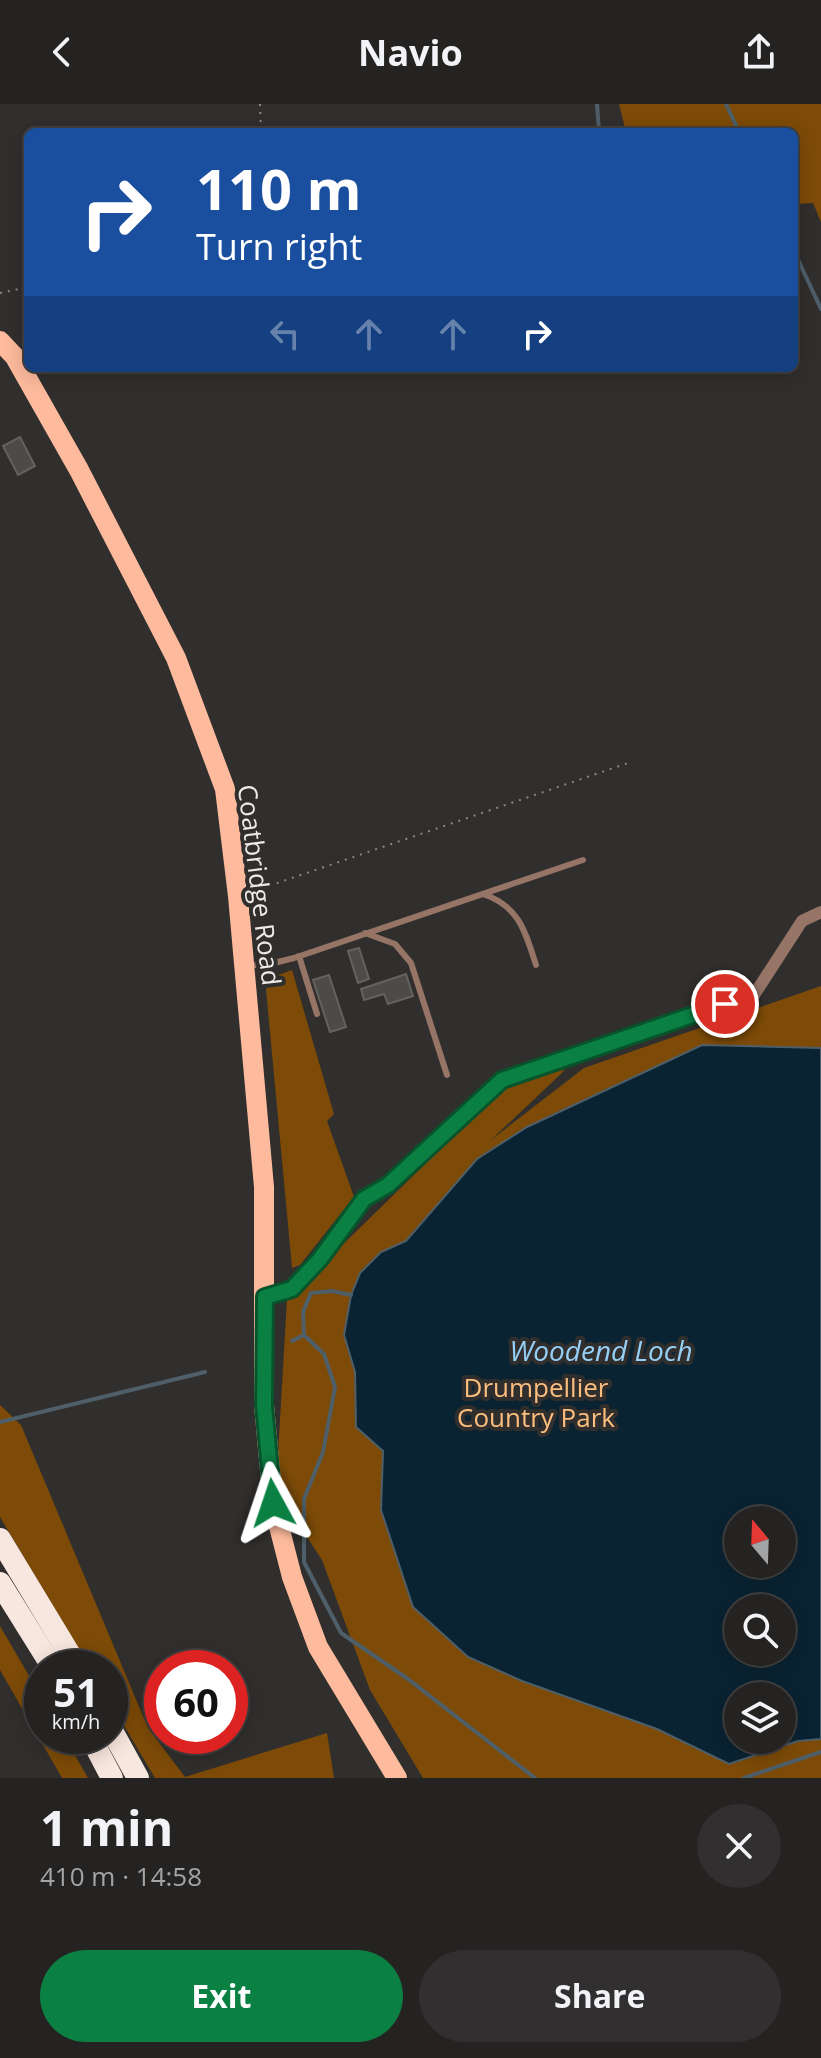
<!DOCTYPE html>
<meta charset="utf-8">
<style>
body{margin:0;font-family:"Open Sans",sans-serif;background:#312f2f;color:#f1f3f6;height:100vh;display:flex;flex-direction:column;font-size:30px;white-space:nowrap}
*{box-sizing:border-box;margin:0}
p{font-size:26px;color:#a3a4a5}
.icon{flex:none;width:44px;height:44px;fill:none;stroke:currentColor;stroke-width:2;stroke-linecap:round;stroke-linejoin:round}
.map{position:relative;height:1674px;overflow:hidden}
.panel{display:flex;flex-direction:column;background:#252322;flex:1}
.panel>*{flex:none}
.banner{position:absolute;left:24px;top:24px;width:774px;height:244px;border-radius:12px;box-shadow:0 4px 20px #0003,0 0 0 2px #424040;background:#1a4fa0;color:#fff;overflow:hidden}
.needle{width:52px;rotate:341deg}
.fabs{position:absolute;left:724px;top:1402px;display:grid;gap:16px}
.fabs a{display:grid;place-items:center;width:72px;height:72px;border-radius:50%;background:#252322;box-shadow:0 4px 20px #0003,0 0 0 2px #424040;font-size:40px}
.speed{position:absolute;left:24px;top:1546px;display:flex;gap:16px;font-size:40px;font-weight:700;text-align:center}
.speed>*{display:grid;place-content:center;width:104px;height:104px;border-radius:50%;background:#252322;box-shadow:0 4px 20px #0003,0 0 0 2px #424040;line-height:1}
.speed small{font-size:20px;font-weight:400}
.speed .limit{border:12px solid #d22;background:#fff;color:#111}
.pin{position:absolute;display:grid;place-items:center;width:68px;height:68px;color:#fff;margin:-34px;border:4px solid #fff;border-radius:50%;box-shadow:0 2px 8px #0007}
.me{position:absolute;width:88px;margin:-44px;rotate:355deg;stroke-linejoin:round;filter:drop-shadow(0 0 6px #0008)}
.turn{display:flex;align-items:center;gap:28px;height:168px;padding:0 40px;font-size:36px}
.turn .icon{width:104px;height:104px;stroke-width:2.5}
.turn b{display:block;font-size:56px;line-height:68px}
.lanes{display:flex;align-items:center;height:76px;padding:0 40px;background:#0003;justify-content:center;gap:40px;direction:ltr}
.lanes .off{opacity:.35}
.round{display:grid;place-items:center;flex:none;width:84px;height:84px;border-radius:42px;background:#312f2f}
.summary{display:flex;align-items:center;justify-content:space-between;height:136px;padding:0 40px}
h1{font-size:48px;font-weight:700;line-height:60px}
.cta{display:flex;gap:16px;margin-top:auto;padding:16px 40px}
.cta a{flex:1;height:92px;border-radius:48px;background:#0b8043;color:#fff;font-size:32px;font-weight:700;line-height:92px;text-align:center}
.cta a+a{background:#312f2f;color:#f1f3f6}
header{display:flex;justify-content:space-between;align-items:center;height:104px;padding:0 40px;background:#252322;font-size:36px;font-weight:700}
.map>svg:first-child{display:block}
.green{fill:#7d4b07;fill-rule:evenodd}
.water{fill:#0a2332;stroke:#4e5f69;stroke-width:2;fill-rule:evenodd}
.lines{fill:none;stroke-linecap:round;stroke-linejoin:round}
.stream{stroke:#4e5f69;stroke-width:4}
.building{fill:#4d4b49;stroke:#646260;stroke-width:2}
.path{stroke:#898786;stroke-width:2;stroke-dasharray:2 6;stroke-linecap:butt}
.service{stroke:#967567;stroke-width:6}
.minor{stroke:#967567;stroke-width:12}
.primary{stroke:#fdba9c;stroke-width:20}
.motorway{stroke:#f8e7df;stroke-width:22}
.route-casing{stroke:#07532c;stroke-width:20}
.route{stroke:#0b8043;stroke-width:14}
.labels{text-anchor:middle;dominant-baseline:central;stroke-width:8;stroke-linejoin:round;paint-order:stroke}
.street-label{font-size:26px;fill:#edebea;stroke:#312f2d}
.park-label{font-size:26px;fill:#fcbe7f;stroke:#312f2d}
.water-label{font-size:28px;font-style:italic;fill:#96d0f6;stroke:#312f2d}
</style>
<header><svg class="icon" aria-label="back" viewBox="0 0 24 24"><path d="M15 5l-7 7 7 7"/></svg>Navio<svg class="icon" aria-label="share" viewBox="0 0 24 24"><path d="M12 15V3M7 8l5-5 5 5M5 13v7h14v-7"/></svg></header>
<div class="map">
<svg width="821" height="1674" viewBox="0 0 821 1674">
<rect width="100%" height="100%" fill="#312f2d"/>
<!-- green -->
<g class="green">
<polygon points="619,0 821,0 821,118 813,99 794,100 794,28 626,28"/>
<polygon points="292,866 334,1010 327,1017 354,1093 300,1161 292,1164 266,885 278,871"/>
<path d="M821 882V1674H423L370 1586 322 1456 276 1385 287 1195 500 987 531 970 565 966 491 1036 584 964ZM738 1416H782V1460H738ZM738 1504H782V1548H738ZM738 1592H782V1636H738Z"/>
<polygon points="0,1301 21,1321 148,1624 185,1673 327,1629 334,1674 155,1674 110,1598 110,1564 90,1564 0,1413"/>
<polygon points="0,1522 42,1594 42,1632 64,1632 88,1674 62,1674 0,1566"/>
</g>
<!-- water -->
<path class="water" d="M702 941 821 944V1635L798 1637 729 1660 657 1625 522 1577 468 1553 413 1503 381 1406 383 1347 356 1323 355 1268 344 1231 351 1191 360 1169 381 1148 406 1137 477 1055 527 1023ZM738 1416H782V1460H738ZM738 1504H782V1548H738ZM738 1592H782V1636H738Z"/>
<g class="lines">
<!-- stream -->
<g class="stream">
<polyline points="597,0 599,28"/>
<polyline points="726,0 739,28"/>
<polyline points="794,147 821,205"/>
<polyline points="304,1231 324,1250 335,1283 323,1348 304,1395 304,1458 341,1529 408,1575 535,1674"/>
<polyline points="292,1237 304,1231 303,1208 311,1189 332,1187 351,1191"/>
<polyline points="0,1318 205,1268"/>
<polyline points="744,1674 821,1648"/>
</g>
</g>
<!-- building -->
<g class="building">
<polygon points="20,333 35,362 18,371 3,342"/>
<polygon points="359,844 369,875 358,879 348,847"/>
<polygon points="406,870 413,892 388,900 384,890 364,896 361,885"/>
<polygon points="329,871 346,923 330,928 313,876"/>
</g>
<g class="lines">
<!-- path -->
<g class="path">
<polyline points="260,0 261,28"/>
<polyline points="0,189 28,183"/>
<polyline points="254,787 631,658"/>
</g>
<!-- service -->
<g class="service">
<path d="M483 790C519 802 525 827 536 861"/>
<polyline points="365,829 395,840 411,859 447,971"/>
<polyline points="299,852 317,910"/>
<polyline points="248,861 266,861 294,854 583,756"/>
</g>
<!-- minor -->
<polyline class="minor" points="265,1193 292,1185 320,1155 364,1095 388,1081 502,976 754,891 802,817 821,808"/>
<!-- primary -->
<polyline class="primary" points="0,237 15,253 79,366 176,554 225,685 238,792 264,1083 264,1301 273,1399 292,1473 318,1543 397,1674"/>
<!-- motorway -->
<g class="motorway">
<polyline points="0,1435 78,1564"/>
<polyline points="0,1479 53,1564"/>
<polyline points="110,1623 138,1674"/>
<polyline points="90,1632 112,1674"/>
</g>
</g>
<g class="lines">
<!-- route casing -->
<g class="route-casing">
<polyline id="route" points="273,1399 264,1301 265,1193 292,1185 320,1155 364,1095 388,1081 502,976 725,900"/>
</g>
<!-- route -->
<use href="#route" class="route"/>
</g>
<g class="labels">
<!-- street labels -->
<g class="street-label">
<text transform="translate(260 781) rotate(83)">Coatbridge Road</text>
</g>
<!-- park labels -->
<g class="park-label">
<text x="536" y="1283">Drumpellier<tspan x="536" dy="30">Country Park</tspan></text>
</g>
<!-- water labels -->
<g class="water-label">
<text x="601" y="1246">Woodend Loch</text>
</g>
</g>
</svg>
<div class="fabs">
<a><svg class="needle" viewBox="-14 -14 28 28"><path d="M0-13l5 13h-10z" fill="#e53935"/><path d="M0 13l5-13h-10z" fill="#a3a4a5"/></svg></a>
<a><svg class="icon" aria-label="search" viewBox="0 0 24 24"><circle cx="10" cy="10" r="6"/><path d="M15 15l6 6"/></svg></a>
<a><svg class="icon" aria-label="layers" viewBox="0 0 24 24"><path d="M12 4l9 5-9 5-9-5zM3 14l9 5 9-5"/></svg></a>
</div>
<div class="speed"><div>51<small>km/h</small></div><div class="limit">60</div></div>
<div class="pin" style="left:725px;top:900px;background:#d93025"><svg class="icon" aria-label="arrive" viewBox="0 0 24 24"><path d="M6 21V4h12l-3 4 3 4H6"/></svg></div>
<svg class="me" style="left:273px;top:1399px" viewBox="-20 -20 40 40"><path d="M0-17L14 15 0 8-14 15z" fill="#0b8043" stroke="#fff" stroke-width="4"/></svg>
<div class="banner">
<div class="turn"><svg class="icon" aria-label="right" viewBox="0 0 24 24"><path d="M7 20v-9h11M14 6l5 5-5 5"/></svg><div><b>110 m</b>Turn right</div></div>
<div class="lanes"><svg class="icon off" aria-label="left" viewBox="0 0 24 24"><path d="M17 20v-9H6M10 6l-5 5 5 5"/></svg><svg class="icon off" aria-label="ahead" viewBox="0 0 24 24"><path d="M12 20V5M6 11l6-6 6 6"/></svg><svg class="icon off" aria-label="ahead" viewBox="0 0 24 24"><path d="M12 20V5M6 11l6-6 6 6"/></svg><svg class="icon" aria-label="right" viewBox="0 0 24 24"><path d="M7 20v-9h11M14 6l5 5-5 5"/></svg></div>
</div>
</div>
<section class="panel">
<div class="summary"><div><h1>1 min</h1><p>410 m · 14:58</p></div><a class="round"><svg class="icon" aria-label="close" viewBox="0 0 24 24"><path d="M6 6l12 12M18 6L6 18"/></svg></a></div>
<div class="cta"><a>Exit</a><a>Share</a></div>
</section>
